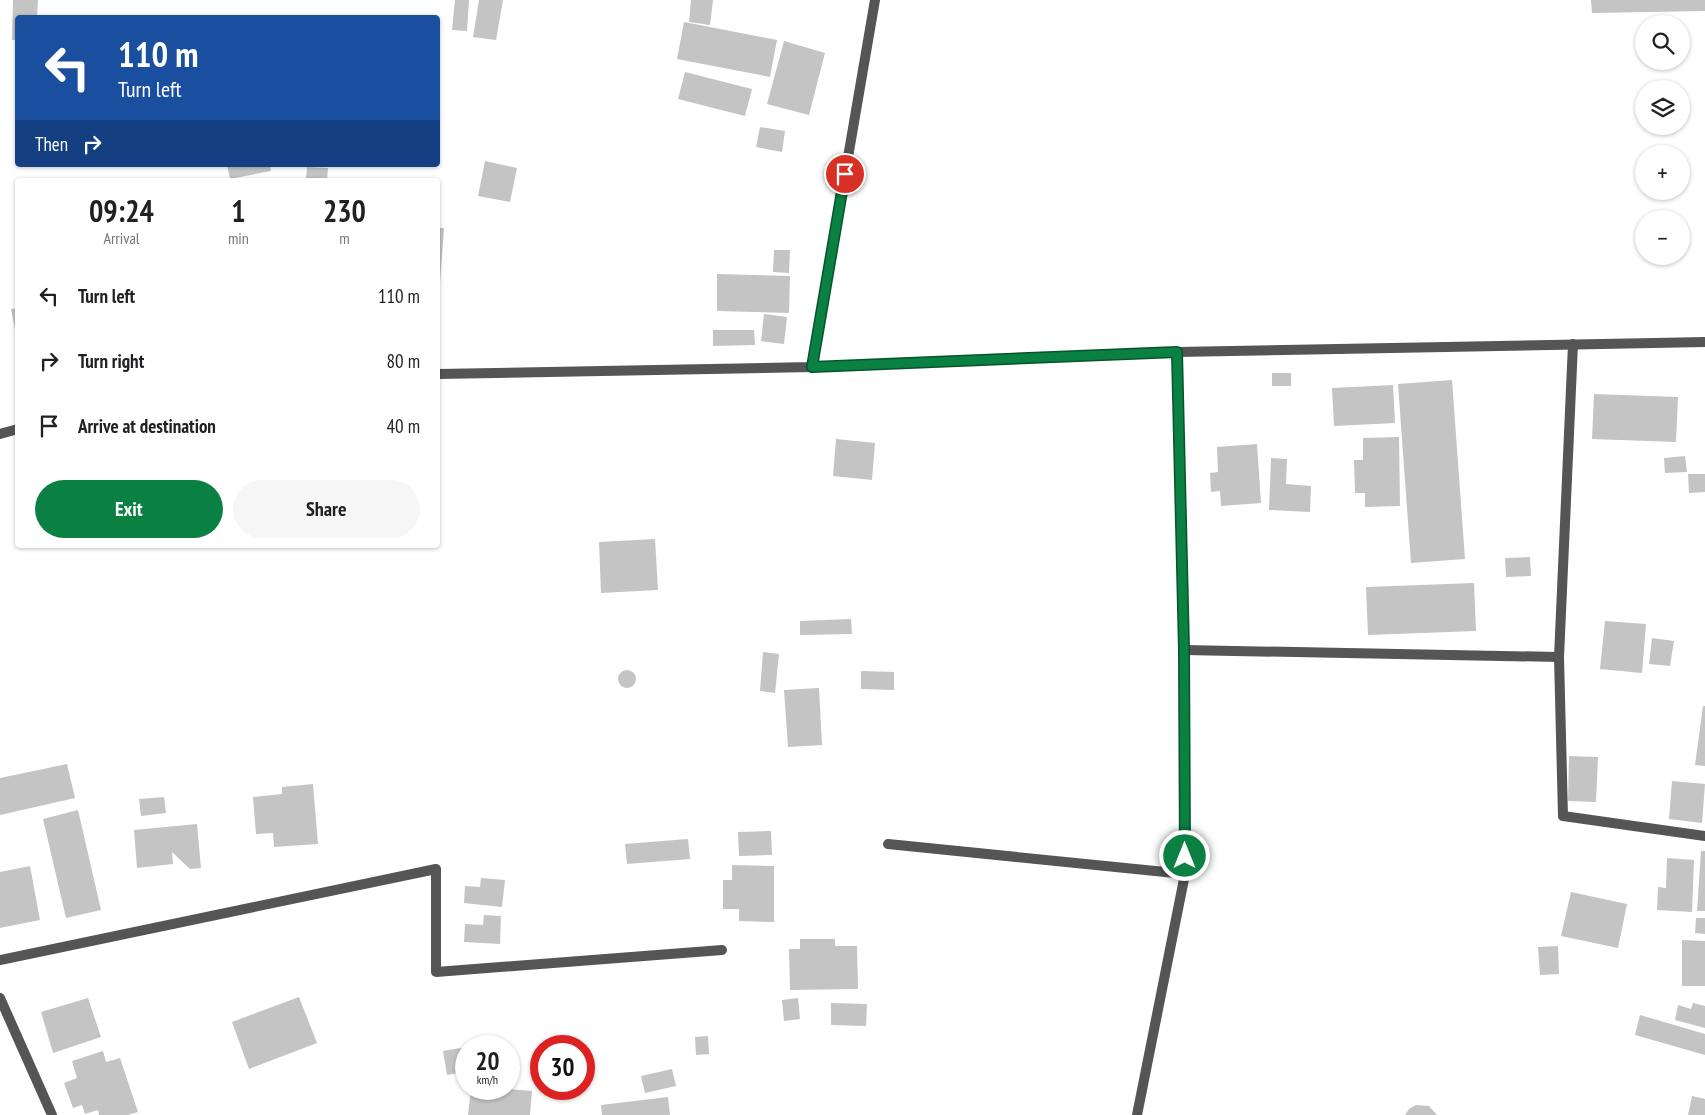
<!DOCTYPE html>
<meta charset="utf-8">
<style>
body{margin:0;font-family:"PT Sans Narrow",sans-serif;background:#f6f6f6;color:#202124;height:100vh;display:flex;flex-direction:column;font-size:19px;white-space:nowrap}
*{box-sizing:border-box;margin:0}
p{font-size:16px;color:#757577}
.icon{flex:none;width:28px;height:28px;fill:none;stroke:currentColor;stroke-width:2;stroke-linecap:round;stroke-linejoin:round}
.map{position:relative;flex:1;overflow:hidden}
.drawer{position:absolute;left:15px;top:178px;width:425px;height:370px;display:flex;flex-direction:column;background:#fff;border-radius:5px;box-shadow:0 1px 4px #0004}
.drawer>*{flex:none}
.hud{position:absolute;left:15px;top:15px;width:425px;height:152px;border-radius:5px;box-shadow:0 1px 4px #0004;background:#1a4fa0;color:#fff;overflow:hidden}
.fabs{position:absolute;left:1635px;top:15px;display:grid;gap:10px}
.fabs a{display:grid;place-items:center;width:55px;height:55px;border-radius:50%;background:#fff;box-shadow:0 1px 4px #0004;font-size:25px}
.speed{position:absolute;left:455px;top:1035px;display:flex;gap:10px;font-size:25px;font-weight:700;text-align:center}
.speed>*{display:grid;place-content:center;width:65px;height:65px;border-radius:50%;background:#fff;box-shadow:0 1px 4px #0004;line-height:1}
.speed small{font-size:12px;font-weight:400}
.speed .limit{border:8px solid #d22;background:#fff;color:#111}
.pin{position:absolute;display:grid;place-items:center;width:42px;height:42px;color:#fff;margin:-21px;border:2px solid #fff;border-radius:50%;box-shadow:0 1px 5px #0007}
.me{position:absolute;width:55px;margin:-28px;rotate:0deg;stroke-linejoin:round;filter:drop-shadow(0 0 4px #0008)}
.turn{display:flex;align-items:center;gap:18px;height:105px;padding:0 20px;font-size:22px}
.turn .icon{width:65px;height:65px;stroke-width:2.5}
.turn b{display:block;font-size:35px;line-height:42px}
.then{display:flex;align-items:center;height:48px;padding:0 20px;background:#0003;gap:10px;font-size:19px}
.eta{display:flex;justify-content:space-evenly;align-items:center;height:85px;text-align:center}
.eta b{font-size:30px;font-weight:700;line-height:35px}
.action{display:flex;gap:10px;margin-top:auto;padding:10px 20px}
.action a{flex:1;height:58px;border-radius:30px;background:#0b8043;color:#fff;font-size:20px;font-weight:700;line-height:58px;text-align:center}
.action a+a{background:#f6f6f6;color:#202124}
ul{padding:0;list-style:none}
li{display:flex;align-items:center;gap:15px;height:65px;padding:0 20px}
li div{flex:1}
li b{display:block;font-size:19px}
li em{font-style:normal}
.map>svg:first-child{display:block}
.building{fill:#c4c4c4}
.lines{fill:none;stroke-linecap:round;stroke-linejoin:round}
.street{stroke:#555;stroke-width:10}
.route-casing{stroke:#07532c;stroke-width:12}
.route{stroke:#0b8043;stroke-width:9}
</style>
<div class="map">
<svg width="1705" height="1115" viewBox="0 0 1705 1115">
<rect width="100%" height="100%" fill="#fff"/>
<!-- building -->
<g class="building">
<polygon points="13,0 38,0 37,18 18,18 18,40 12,40"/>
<polygon points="455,0 469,0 467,31 452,30"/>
<polygon points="479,0 503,0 496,40 473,37"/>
<polygon points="691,0 713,0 710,25 689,22"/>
<polygon points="1591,0 1705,0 1705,11 1592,13"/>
<polygon points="684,22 777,40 770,77 677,59"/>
<polygon points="784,41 825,53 809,115 767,104"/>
<polygon points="685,72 752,89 745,116 678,99"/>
<polygon points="760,127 785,131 782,152 756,147"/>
<polygon points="485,161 517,168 510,202 478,196"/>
<polygon points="227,165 270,165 271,171 230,179"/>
<polygon points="307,167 328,168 327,180 306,180"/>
<polygon points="438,228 444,228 440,283 438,282"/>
<polygon points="774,250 790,250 789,273 773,272"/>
<polygon points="717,274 790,276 789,313 717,311"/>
<polygon points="18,308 18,339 17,339 11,309"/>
<polygon points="764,314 787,317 784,344 761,341"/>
<polygon points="713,330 754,330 755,345 713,346"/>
<rect x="1272" y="373" width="19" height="13"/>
<polygon points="1452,380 1465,559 1411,563 1398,384"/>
<polygon points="1393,385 1395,423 1334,426 1332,388"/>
<polygon points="1594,394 1678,397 1676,442 1592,439"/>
<polygon points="1399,437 1400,506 1365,507 1365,493 1355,493 1354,460 1363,460 1363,438"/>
<polygon points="836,439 875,443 872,480 833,476"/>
<polygon points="1257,444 1261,503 1221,506 1220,491 1211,492 1210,473 1218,472 1217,447"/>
<polygon points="1685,456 1687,472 1665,473 1664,458"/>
<polygon points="1271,458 1287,459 1286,484 1311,486 1310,512 1269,510"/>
<polygon points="1688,474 1705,474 1705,492 1689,493"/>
<polygon points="655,539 658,590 601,593 599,542"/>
<polygon points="1530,557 1531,576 1506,577 1505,558"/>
<polygon points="1474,583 1476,631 1368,635 1366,587"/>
<polygon points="851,619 852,634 800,635 800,621"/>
<polygon points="1605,621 1646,624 1642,673 1600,669"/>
<polygon points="1652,638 1674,641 1670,666 1649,664"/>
<polygon points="763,652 779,654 775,693 760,691"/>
<circle cx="627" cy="679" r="9"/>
<polygon points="861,671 894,672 894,690 861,689"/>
<polygon points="819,688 822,745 788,747 784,690"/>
<polygon points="1703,706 1705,706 1705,766 1695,765"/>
<polygon points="1569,756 1598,757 1596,802 1568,801"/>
<polygon points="67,764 75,798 0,815 0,778"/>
<polygon points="1672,781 1705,784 1702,823 1669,819"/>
<polygon points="313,784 318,844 274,847 273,833 256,834 253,797 282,794 282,787"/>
<polygon points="164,797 166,813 141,816 139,799"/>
<polygon points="78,810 101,910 66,918 43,819"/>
<polygon points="197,824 201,868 190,869 172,852 173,864 137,868 134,830"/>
<polygon points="771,831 772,855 739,856 738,832"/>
<polygon points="688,839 690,859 627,864 625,844"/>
<polygon points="1701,851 1705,851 1705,911 1697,911"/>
<polygon points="1667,858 1694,860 1692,912 1657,910 1658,887 1666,888"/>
<polygon points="732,865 774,866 774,922 739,921 739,909 723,909 723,880 732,880"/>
<polygon points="30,866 40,920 0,928 0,872"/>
<polygon points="481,878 505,880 502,907 464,903 465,886 480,887"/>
<polygon points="1571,892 1627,904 1618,948 1561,936"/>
<polygon points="484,915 501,916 500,944 464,942 465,924 483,925"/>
<polygon points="1696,918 1705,918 1705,934 1695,933"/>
<polygon points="800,939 835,939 835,946 857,946 858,989 790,990 789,949 800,949"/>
<polygon points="1682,940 1705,941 1705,986 1682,986"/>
<polygon points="1558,946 1559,974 1540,975 1538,947"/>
<polygon points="299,997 317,1043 249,1069 232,1022"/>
<polygon points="88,998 101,1037 53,1053 41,1012"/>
<polygon points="798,998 800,1019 784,1021 782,1000"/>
<polygon points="831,1003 867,1004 866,1026 831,1025"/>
<polygon points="1693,1003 1705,1006 1705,1028 1675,1020 1678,1005 1691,1009"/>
<polygon points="1640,1015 1705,1034 1705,1055 1635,1035"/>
<polygon points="708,1036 709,1054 696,1055 695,1037"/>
<polygon points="501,1041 502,1046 474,1046 474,1045"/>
<polygon points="466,1047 466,1072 447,1075 443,1051"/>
<polygon points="103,1051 106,1062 120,1058 138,1112 128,1115 99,1115 98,1110 85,1114 82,1105 73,1108 64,1083 77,1078 72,1061"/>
<polygon points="672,1069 676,1086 645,1093 641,1076"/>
<polygon points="471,1089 508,1089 532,1091 530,1115 468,1115"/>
<polygon points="1692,1096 1705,1099 1705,1115 1688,1115"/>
<polygon points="668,1097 670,1115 602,1115 601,1105"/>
<polygon points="1416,1105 1429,1106 1437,1115 1405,1115 1409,1109"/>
</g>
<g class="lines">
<!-- street -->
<g class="street">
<polyline points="1573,344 1559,657 1563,816 1705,836"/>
<polyline points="812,367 875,0"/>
<polyline points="438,374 812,367 1177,352 1705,342"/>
<polyline points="0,434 18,429"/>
<polyline points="1184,650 1559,657"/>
<polyline points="888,844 1185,874"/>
<polyline points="0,960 436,869 436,972 722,950"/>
<polyline points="0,998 52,1115"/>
<polyline points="1137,1115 1185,874 1184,650 1177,352"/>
</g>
</g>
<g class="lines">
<!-- route casing -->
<g class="route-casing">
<polyline id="route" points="845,174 812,367 1177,352 1184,650 1185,856"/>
</g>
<!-- route -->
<use href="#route" class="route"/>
</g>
</svg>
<div class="fabs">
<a><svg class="icon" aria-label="search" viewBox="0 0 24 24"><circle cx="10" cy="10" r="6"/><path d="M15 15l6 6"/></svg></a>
<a><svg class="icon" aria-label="layers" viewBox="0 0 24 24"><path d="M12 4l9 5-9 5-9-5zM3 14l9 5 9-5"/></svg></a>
<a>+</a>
<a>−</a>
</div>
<div class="speed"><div>20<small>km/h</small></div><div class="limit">30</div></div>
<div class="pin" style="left:845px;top:174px;background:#d93025"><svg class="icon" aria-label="arrive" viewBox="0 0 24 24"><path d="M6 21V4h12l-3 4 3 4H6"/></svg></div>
<svg class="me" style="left:1185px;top:856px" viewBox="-20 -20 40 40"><circle r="17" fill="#0b8043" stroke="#fff" stroke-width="3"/><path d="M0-11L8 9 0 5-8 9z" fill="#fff"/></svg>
<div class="hud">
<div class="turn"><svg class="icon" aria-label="left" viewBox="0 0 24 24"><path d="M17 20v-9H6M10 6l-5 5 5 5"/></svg><div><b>110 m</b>Turn left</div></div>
<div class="then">Then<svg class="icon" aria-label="right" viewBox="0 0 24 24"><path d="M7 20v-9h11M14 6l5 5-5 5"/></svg></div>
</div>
<section class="drawer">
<div class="eta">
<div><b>09:24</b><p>Arrival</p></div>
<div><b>1</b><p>min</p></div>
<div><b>230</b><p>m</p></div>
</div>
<ul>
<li><svg class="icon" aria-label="left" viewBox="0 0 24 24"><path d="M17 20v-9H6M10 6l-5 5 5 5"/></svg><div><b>Turn left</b></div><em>110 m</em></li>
<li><svg class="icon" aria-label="right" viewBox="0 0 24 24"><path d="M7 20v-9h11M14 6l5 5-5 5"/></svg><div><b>Turn right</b></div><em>80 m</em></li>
<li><svg class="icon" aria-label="arrive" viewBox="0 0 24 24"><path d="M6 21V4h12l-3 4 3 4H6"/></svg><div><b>Arrive at destination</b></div><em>40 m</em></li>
</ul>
<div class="action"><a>Exit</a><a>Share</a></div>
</section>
</div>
